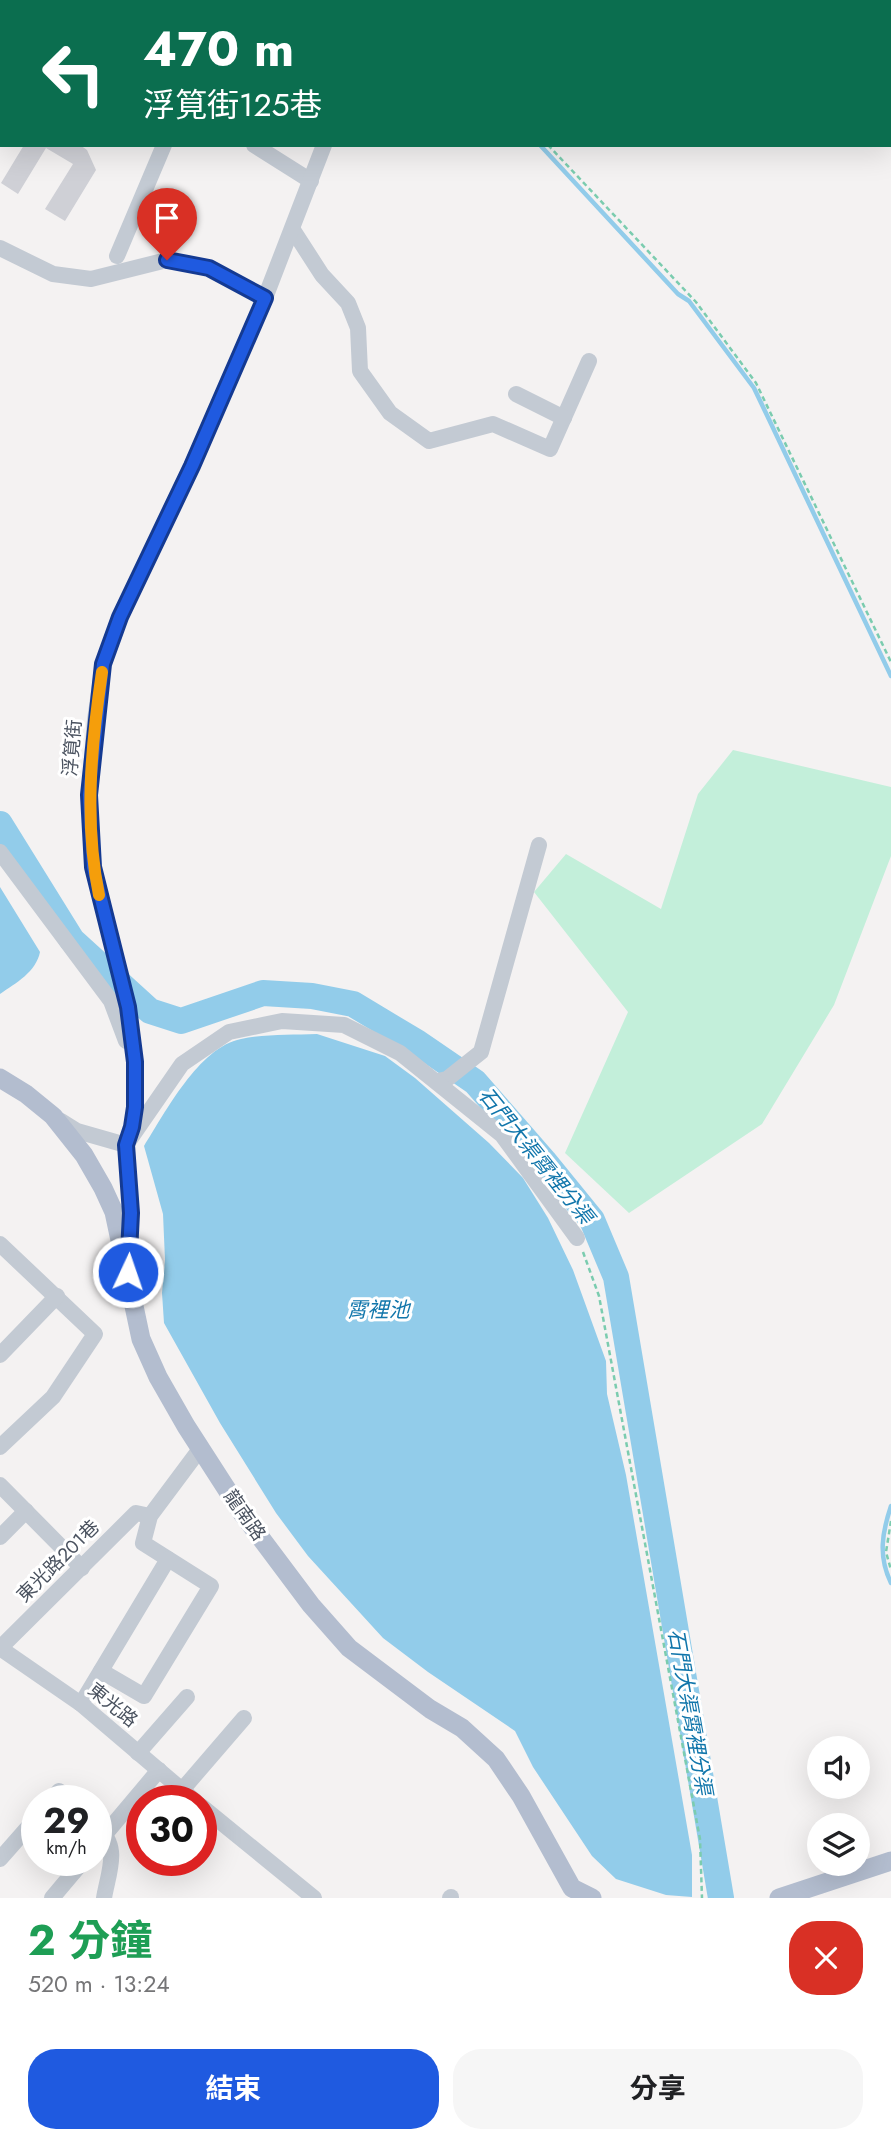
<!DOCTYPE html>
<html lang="zh-TW">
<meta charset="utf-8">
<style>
body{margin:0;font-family:Jost,"Noto Sans TC",sans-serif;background:#f6f6f6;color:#202124;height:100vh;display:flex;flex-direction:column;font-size:26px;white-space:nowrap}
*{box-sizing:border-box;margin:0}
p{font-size:23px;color:#757577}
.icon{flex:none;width:38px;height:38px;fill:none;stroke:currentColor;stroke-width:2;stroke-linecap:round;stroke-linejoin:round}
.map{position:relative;height:1898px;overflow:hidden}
.side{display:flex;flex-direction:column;background:#fff;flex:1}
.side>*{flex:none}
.top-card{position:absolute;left:0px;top:0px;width:892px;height:147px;box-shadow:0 7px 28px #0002;background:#0b6e4f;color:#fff;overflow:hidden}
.controls{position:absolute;left:807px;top:1736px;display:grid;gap:14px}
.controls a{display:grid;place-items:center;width:63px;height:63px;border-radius:50%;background:#fff;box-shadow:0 7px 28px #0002;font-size:35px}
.speed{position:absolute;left:21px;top:1785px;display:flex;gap:14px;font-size:35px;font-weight:700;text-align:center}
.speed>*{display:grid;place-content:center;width:91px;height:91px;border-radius:50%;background:#fff;box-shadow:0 7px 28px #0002;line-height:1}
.speed small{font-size:18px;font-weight:400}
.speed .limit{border:10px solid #d22;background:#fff;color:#111}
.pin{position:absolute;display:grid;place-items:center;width:60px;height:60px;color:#fff;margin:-72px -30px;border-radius:50% 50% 50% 0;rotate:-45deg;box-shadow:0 0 7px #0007}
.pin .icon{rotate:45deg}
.me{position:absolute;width:77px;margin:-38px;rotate:3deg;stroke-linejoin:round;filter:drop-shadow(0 0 5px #0008)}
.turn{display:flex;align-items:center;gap:24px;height:147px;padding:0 28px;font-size:32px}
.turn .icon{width:91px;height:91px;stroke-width:2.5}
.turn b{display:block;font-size:49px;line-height:60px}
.round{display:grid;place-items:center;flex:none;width:74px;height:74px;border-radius:28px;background:#f6f6f6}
.summary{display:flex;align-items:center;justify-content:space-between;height:119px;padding:0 28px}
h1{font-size:42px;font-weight:700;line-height:52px;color:#1e9e55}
.cta{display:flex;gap:14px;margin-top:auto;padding:14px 28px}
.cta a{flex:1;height:80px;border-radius:28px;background:#1f5ae0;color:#fff;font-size:28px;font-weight:700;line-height:80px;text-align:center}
.cta a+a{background:#f6f6f6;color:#202124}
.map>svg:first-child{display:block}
.green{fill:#c3efda}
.water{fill:#92ccea}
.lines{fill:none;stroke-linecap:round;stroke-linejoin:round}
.stream{stroke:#92ccea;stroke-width:4.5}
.river{stroke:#92ccea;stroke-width:26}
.building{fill:#cfd0d6}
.path{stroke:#7bccaf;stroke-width:2.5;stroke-dasharray:5 3.5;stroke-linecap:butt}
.minor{stroke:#c3cad3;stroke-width:16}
.major{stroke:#b3bdcf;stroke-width:19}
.route-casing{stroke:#143a92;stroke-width:18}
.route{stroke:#1f5ae0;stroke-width:12}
.slow{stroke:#f59e0b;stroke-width:12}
.labels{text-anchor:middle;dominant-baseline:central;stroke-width:6;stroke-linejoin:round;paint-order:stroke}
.street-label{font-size:19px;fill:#4a525f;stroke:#fff}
.water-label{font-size:21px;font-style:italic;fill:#1176ab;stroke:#fff}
</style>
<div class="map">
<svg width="891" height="1898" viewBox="0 0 891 1898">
<rect width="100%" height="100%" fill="#f4f2f2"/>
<!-- green -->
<polygon class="green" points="733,750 891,787 891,856 834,1005 762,1124 629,1213 565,1153 628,1012 534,892 566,854 661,909 698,794"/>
<!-- water -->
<g class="water">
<path d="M0 887 40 952C36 972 16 983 0 994Z"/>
<path d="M317 1034 385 1056 415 1078 489 1143 523 1178 548 1218 573 1270 606 1361 607 1394 626 1475 692 1855V1897L666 1895 616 1879 592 1856 533 1767 515 1731 428 1672 383 1638 308 1556 276 1513 220 1423 164 1323 162 1293 165 1260 163 1214 144 1146C165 1113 199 1047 241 1039 265 1034 292 1035 317 1034Z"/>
</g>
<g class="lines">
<!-- stream -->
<g class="stream">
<polyline points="402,0 404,2"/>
<polyline points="540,145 678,294 689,301 754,388 891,676"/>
<path d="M891 1506C882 1533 878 1556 891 1583"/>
</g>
<!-- river -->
<polyline class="river" points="0,824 72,940 150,1011 181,1021 263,993 312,996 353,1004 418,1043 475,1082 544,1161 592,1220 616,1277 721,1898"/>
</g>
<!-- building -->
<polygon class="building" points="24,145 80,145 87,150 96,170 65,221 45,209 73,164 46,148 18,194 1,183"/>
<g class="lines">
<!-- path -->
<g class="path">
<polyline points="410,0 412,2"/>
<polyline points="93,2 94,0"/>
<polyline points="548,145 696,302 756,383 891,662"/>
<polyline points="583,1252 599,1296 700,1839 702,1898"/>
<polyline points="891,1521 886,1552 891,1570"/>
</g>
<!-- minor -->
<g class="minor">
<polyline points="114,2 116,0"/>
<polyline points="379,2 379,0"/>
<polyline points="0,102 2,101"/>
<polyline points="254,145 311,181"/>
<polyline points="293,230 322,275 348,303 358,328 360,371 390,413 429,441 493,424 550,449 589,361"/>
<polyline points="0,248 53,274 91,279 167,260 209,268 265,298"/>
<polyline points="117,256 164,145"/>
<polyline points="516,394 564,418"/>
<polyline points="0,852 111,1001 126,1041"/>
<polyline points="438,1081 447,1079 481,1052 539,845"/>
<polyline points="61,1121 77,1131 126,1145 182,1064 229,1032 282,1021 344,1025 400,1053 502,1135 577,1238"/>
<polyline points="0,1244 95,1334 53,1397 0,1447"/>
<polyline points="128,1259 131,1213 126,1145 132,1127 135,1107 135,1062 128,1007 93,867 89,795 95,720 103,664 120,617 192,465 265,298 324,145"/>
<polyline points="0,1355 57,1296"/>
<polyline points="0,1485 82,1568"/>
<polyline points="0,1537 26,1511"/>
<polyline points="0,1648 81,1704 195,1801"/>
<polyline points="0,1648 136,1513 150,1516"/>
<polyline points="101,1671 144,1696 211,1586 143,1543 150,1516 200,1449"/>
<polyline points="81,1704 168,1559"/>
<polyline points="138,1753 187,1697"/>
<polyline points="182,1790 244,1718"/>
<polyline points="51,1801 59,1791 70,1801"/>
<polyline points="201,1806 314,1898"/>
<path d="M96 1825C121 1847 109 1869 104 1898"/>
<polyline points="96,1845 159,1770"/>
<polyline points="0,1859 37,1817"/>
<polyline points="52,1898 84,1860"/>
<polyline points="450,1898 451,1897"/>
</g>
<!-- major -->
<g class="major">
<polyline points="0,1078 26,1094 53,1116 84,1155 103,1188 114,1212 141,1339 158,1377 186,1426 242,1513 311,1605 349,1648 430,1709 462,1728 496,1759 521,1796 572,1888 592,1898"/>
<polyline points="779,1898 891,1861"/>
</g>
</g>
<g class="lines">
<!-- route casing -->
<g class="route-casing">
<polyline id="route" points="128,1272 131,1213 126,1145 132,1127 135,1107 135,1062 128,1007 93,867 89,795 101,683 103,664 120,617 192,466 265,298 209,268 167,260"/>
</g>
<!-- route -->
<use href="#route" class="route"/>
<!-- slow -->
<path class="slow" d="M99 895C84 822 91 746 102 672"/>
</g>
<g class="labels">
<!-- street labels -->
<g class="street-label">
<text transform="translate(72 748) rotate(-85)">浮筧街</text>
<text transform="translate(245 1515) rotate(55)">龍南路</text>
<text transform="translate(58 1561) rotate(-45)">東光路201巷</text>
<text transform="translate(113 1705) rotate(39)">東光路</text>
</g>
<!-- water labels -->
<g class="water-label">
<text transform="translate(536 1156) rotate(51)">石門大渠霄裡分渠</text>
<text x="378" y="1310">霄裡池</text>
<text transform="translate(690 1712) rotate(80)">石門大渠霄裡分渠</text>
</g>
</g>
</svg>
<div class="controls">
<a><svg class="icon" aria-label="sound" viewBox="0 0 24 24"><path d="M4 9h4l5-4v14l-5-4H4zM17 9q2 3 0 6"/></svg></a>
<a><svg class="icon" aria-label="layers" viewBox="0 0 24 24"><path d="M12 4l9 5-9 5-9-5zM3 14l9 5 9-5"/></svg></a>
</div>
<div class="speed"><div>29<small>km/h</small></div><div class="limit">30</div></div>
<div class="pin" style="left:167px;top:260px;background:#d93025"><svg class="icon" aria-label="arrive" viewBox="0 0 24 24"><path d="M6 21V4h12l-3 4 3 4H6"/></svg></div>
<svg class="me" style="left:128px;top:1272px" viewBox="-20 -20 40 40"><circle r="17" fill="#1f5ae0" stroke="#fff" stroke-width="3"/><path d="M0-11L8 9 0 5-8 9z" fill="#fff"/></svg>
<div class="top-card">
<div class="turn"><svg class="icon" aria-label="left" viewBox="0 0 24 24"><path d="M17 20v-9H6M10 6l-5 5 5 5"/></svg><div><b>470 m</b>浮筧街125巷</div></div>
</div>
</div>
<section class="side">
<div class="summary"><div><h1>2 分鐘</h1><p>520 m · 13:24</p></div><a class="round" style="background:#d93025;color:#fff"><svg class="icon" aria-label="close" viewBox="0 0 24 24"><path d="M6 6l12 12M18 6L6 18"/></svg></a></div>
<div class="cta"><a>結束</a><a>分享</a></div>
</section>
